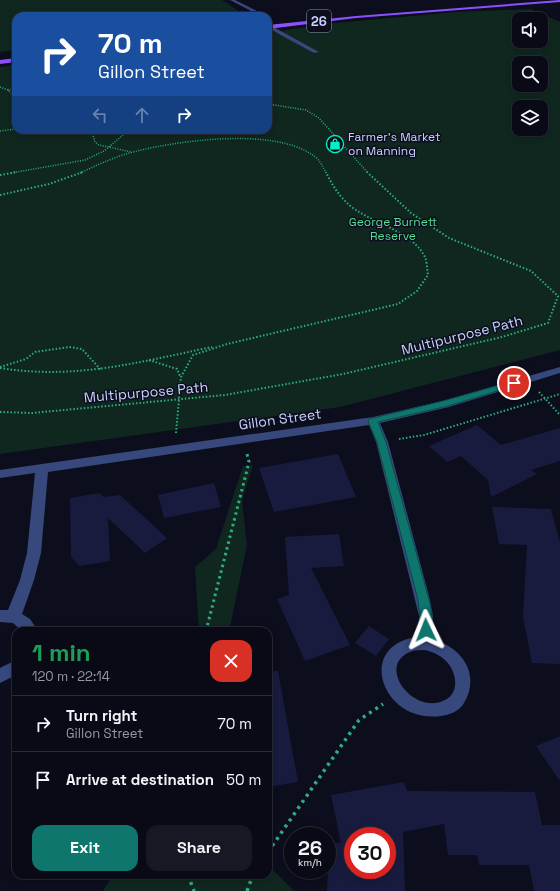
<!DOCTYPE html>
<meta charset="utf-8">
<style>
body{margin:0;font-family:"Space Grotesk",sans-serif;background:#171823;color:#f1f3f6;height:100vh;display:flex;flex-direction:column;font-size:15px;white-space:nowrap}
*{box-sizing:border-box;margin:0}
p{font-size:13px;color:#999aa1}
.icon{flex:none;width:22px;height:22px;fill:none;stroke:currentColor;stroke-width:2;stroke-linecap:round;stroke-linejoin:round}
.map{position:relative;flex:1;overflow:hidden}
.panel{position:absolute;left:12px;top:627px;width:260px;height:252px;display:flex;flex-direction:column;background:#090a16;border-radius:12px;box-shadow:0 2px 6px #0003,0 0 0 1px #292b35}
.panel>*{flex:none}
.top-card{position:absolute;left:12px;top:12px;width:260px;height:122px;border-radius:12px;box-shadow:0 2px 6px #0003,0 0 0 1px #292b35;background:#1a4fa0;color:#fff;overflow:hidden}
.controls{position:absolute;left:512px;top:12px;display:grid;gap:8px}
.controls a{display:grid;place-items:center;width:36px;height:36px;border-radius:8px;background:#090a16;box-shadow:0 2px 6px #0003,0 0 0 1px #292b35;font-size:20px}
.speed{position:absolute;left:284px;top:827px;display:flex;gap:8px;font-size:20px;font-weight:700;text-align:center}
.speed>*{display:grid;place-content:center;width:52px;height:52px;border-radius:50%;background:#090a16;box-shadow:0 2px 6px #0003,0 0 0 1px #292b35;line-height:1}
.speed small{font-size:10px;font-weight:400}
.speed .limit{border:6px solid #d22;background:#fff;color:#111}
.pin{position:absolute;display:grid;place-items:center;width:34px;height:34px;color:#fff;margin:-17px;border:2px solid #fff;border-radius:50%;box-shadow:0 1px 4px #0007}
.me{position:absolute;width:44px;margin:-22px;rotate:358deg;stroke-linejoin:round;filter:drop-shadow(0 0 3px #0008)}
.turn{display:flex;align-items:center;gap:14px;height:84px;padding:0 20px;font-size:18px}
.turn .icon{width:52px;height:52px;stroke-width:2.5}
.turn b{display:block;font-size:28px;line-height:34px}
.lanes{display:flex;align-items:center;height:38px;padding:0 20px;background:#0003;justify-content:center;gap:20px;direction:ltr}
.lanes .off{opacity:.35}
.round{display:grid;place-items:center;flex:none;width:42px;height:42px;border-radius:12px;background:#171823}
.head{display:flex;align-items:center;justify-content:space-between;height:68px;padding:0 20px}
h1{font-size:24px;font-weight:700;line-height:30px;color:#1e9e55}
.action{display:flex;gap:8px;margin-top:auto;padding:8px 20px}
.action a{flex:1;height:46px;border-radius:12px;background:#0f766e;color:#fff;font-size:16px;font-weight:700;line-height:46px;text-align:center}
.action a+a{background:#171823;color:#f1f3f6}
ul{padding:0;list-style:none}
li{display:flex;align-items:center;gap:12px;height:56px;padding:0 20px;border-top:1px solid #292b35}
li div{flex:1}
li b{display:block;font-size:15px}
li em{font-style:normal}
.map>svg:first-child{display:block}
.green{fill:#0f271f;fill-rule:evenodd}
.building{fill:#181b3e;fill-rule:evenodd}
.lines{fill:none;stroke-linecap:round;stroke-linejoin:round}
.path-far3{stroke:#2ead81;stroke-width:1.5;stroke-dasharray:1 1.5;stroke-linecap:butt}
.path-far2{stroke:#2ead81;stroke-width:2;stroke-dasharray:1.5 2;stroke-linecap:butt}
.path-far1{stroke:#2ead81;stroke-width:3;stroke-dasharray:2.5 3.5;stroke-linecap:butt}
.path{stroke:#2ead81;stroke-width:3.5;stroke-dasharray:3 4.5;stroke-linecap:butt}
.minor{fill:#37487c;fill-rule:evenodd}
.major{fill:#8c51fd;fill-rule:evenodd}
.route{fill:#0f766e;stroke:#0a4d48}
.labels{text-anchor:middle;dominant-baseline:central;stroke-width:3;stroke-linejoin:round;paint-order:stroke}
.far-poi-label{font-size:12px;fill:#c9d2fe;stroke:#0c0e1d;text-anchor:start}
.far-park-label{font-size:12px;fill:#57dc95;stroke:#0c0e1d}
.shield{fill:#0c0e1d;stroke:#9097ba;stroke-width:1}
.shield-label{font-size:13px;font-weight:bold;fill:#c9d2fe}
.street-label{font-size:14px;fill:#c9d2fe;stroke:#0c0e1d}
</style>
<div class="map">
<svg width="560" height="891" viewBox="0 0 560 891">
<rect width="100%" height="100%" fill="#0c0e1d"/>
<!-- green -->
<g class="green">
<polygon points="0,0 222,0 243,14 244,16 16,16 16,50 0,52"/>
<path d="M531 9 560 22V350L340 407 0 454V67L16 65V130H268V33L324 24 456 12ZM519 19H541V41H519ZM519 63H541V85H519ZM519 107H541V129H519Z"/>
<polygon points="253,465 242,500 247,545 229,631 199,631 195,567 216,549 243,466"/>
<polygon points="268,865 294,891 103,891 113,875 268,875"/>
</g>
<!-- building -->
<g class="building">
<polygon points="477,425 501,445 560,428 560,461 531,470 537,474 491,497 488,480 461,456 447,462 429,446"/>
<polygon points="338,454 356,497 274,512 259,468"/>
<polygon points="214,483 221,507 164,518 158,495"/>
<polygon points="99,493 104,497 120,495 167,538 145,553 108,518 110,561 80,566 71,557 70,498"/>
<polygon points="492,507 551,509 560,543 560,664 532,663 523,617 527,545 499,544"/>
<polygon points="339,534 344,566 311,568 350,645 305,661 277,599 289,595 285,537"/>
<polygon points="369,626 389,639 376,656 355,643"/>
<polygon points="268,671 278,671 298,782 268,787"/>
<polygon points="560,736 560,781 536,746"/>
<path d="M404 782 407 791 535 792 542 825H560V891H534L529 865H479L477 855H448L444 824 403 832 405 891H327L329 843H341L331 795ZM353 836H387V870H353Z"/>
</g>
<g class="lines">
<!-- path-far3 -->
<g class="path-far3">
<polyline points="0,87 8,90 16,98"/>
<polyline points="8,90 16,88"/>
<polyline points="268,104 306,110 319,118 368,173"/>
<polyline points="84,130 92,132 95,142 99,145 132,152"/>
<polyline points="0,131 16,129"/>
<polyline points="11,173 85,160 104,151 129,130"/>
<path d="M80 173C95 166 110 159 126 154 171 141 274 126 314 156 320 160 323 167 326 173"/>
</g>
<!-- path-far2 -->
<g class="path-far2">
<polyline points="0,175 17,172"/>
<polyline points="0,195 49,184 83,172"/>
<polyline points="149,360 177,369 180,376"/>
<polyline points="0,367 26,359 35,352 69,347 82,349 101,370"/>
<path d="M0 368C76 380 139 362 212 347"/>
<polyline points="539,392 560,415"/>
<polyline points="0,412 32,413 225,395 343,374 502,337 548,323 558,296 531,271 449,238 411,213 367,172"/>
<path d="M176 433 181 377 193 355 227 344 398 304 417 291 428 275C427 269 427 262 425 257 412 232 378 225 356 210 342 201 333 187 326 172"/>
<polyline points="399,439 424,435 560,394"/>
</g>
<!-- path-far1 -->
<polyline class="path-far1" points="206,631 249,462 247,454"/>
<!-- path -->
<g class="path">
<polyline points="268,852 359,720 383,704"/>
<polyline points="188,875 194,891"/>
<polyline points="247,891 253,875"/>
</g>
<!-- minor -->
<g class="minor">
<polygon points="230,0 235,0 267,16 261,16"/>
<polygon points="268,24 319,52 314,53 268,28"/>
<path d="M560 367V373L449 407 380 423 388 442 430 600 433 616V639C462 648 481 674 464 703 460 711 449 715 441 716 381 724 355 644 418 637L419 616 376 442 369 425 48 472 41 553 34 580 22 614 30 619 38 631H22L13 623 0 622V610H8L20 580 27 553 35 473 0 478V470L373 417 443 401ZM425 650C433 652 440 655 446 661 456 671 460 690 447 699 415 718 375 666 410 652 414 650 420 650 425 650Z"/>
<polygon points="16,660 16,675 0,683 0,668"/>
</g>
<!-- major -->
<g class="major">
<polygon points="560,0 560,2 356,18 268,29 268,25 356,16"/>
<polygon points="16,58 16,62 0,64 0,60"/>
</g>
</g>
<!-- route -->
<path class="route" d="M514 381 518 383 517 385 448 406 378 422 386 442 429 600C431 610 435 623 430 633L426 635 422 633 418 600 377 442 368 421 369 419 443 401Z"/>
<!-- icons -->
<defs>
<g id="shop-ring" transform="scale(0.9)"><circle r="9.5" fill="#0c0e1d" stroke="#03f0c5" stroke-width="1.5"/><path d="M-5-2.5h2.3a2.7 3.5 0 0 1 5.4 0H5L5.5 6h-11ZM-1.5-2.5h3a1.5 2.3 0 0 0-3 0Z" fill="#03f0c5"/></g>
</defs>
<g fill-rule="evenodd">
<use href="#shop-ring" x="335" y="144"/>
</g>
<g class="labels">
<!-- far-poi labels -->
<g class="far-poi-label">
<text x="348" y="137">Farmer's Market<tspan x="348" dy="14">on Manning</tspan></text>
</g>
<!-- far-park labels -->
<g class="far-park-label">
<text x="393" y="222">George Burnett<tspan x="393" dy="14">Reserve</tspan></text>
</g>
<!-- shield labels -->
<rect class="shield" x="307" y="10" width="24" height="22" rx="3"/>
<g class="shield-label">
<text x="319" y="21">26</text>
</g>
<!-- street labels -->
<g class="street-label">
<text transform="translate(462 335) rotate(-14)">Multipurpose Path</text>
<text transform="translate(146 392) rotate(-5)">Multipurpose Path</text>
<text transform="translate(280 419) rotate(-8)">Gillon Street</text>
</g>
</g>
</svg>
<div class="controls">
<a><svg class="icon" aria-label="sound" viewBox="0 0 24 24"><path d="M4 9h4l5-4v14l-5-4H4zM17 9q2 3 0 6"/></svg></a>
<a><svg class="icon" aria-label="search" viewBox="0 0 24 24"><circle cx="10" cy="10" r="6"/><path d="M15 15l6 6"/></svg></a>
<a><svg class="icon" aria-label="layers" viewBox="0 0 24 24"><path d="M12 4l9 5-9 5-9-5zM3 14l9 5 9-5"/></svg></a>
</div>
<div class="speed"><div>26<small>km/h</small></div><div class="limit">30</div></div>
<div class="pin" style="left:514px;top:383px;background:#d93025"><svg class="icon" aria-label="arrive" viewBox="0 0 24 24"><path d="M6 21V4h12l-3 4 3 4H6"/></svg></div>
<svg class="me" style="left:426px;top:630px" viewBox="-20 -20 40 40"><path d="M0-17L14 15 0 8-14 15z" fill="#0f766e" stroke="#fff" stroke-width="4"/></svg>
<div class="top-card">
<div class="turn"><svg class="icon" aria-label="right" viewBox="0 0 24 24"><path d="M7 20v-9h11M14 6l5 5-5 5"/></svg><div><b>70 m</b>Gillon Street</div></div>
<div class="lanes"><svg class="icon off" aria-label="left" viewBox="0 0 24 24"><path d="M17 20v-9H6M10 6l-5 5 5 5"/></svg><svg class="icon off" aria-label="ahead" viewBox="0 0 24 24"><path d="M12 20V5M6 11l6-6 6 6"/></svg><svg class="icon" aria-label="right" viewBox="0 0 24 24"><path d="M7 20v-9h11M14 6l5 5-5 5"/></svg></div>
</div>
<section class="panel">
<div class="head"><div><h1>1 min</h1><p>120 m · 22:14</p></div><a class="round" style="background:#d93025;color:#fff"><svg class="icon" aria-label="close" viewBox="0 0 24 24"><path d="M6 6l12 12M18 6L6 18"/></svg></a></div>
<ul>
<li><svg class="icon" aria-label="right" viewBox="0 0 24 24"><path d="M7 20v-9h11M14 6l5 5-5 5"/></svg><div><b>Turn right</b><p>Gillon Street</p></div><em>70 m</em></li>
<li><svg class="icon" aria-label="arrive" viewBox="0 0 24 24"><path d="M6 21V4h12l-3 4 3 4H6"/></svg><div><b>Arrive at destination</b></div><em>50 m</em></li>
</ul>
<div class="action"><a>Exit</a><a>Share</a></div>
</section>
</div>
